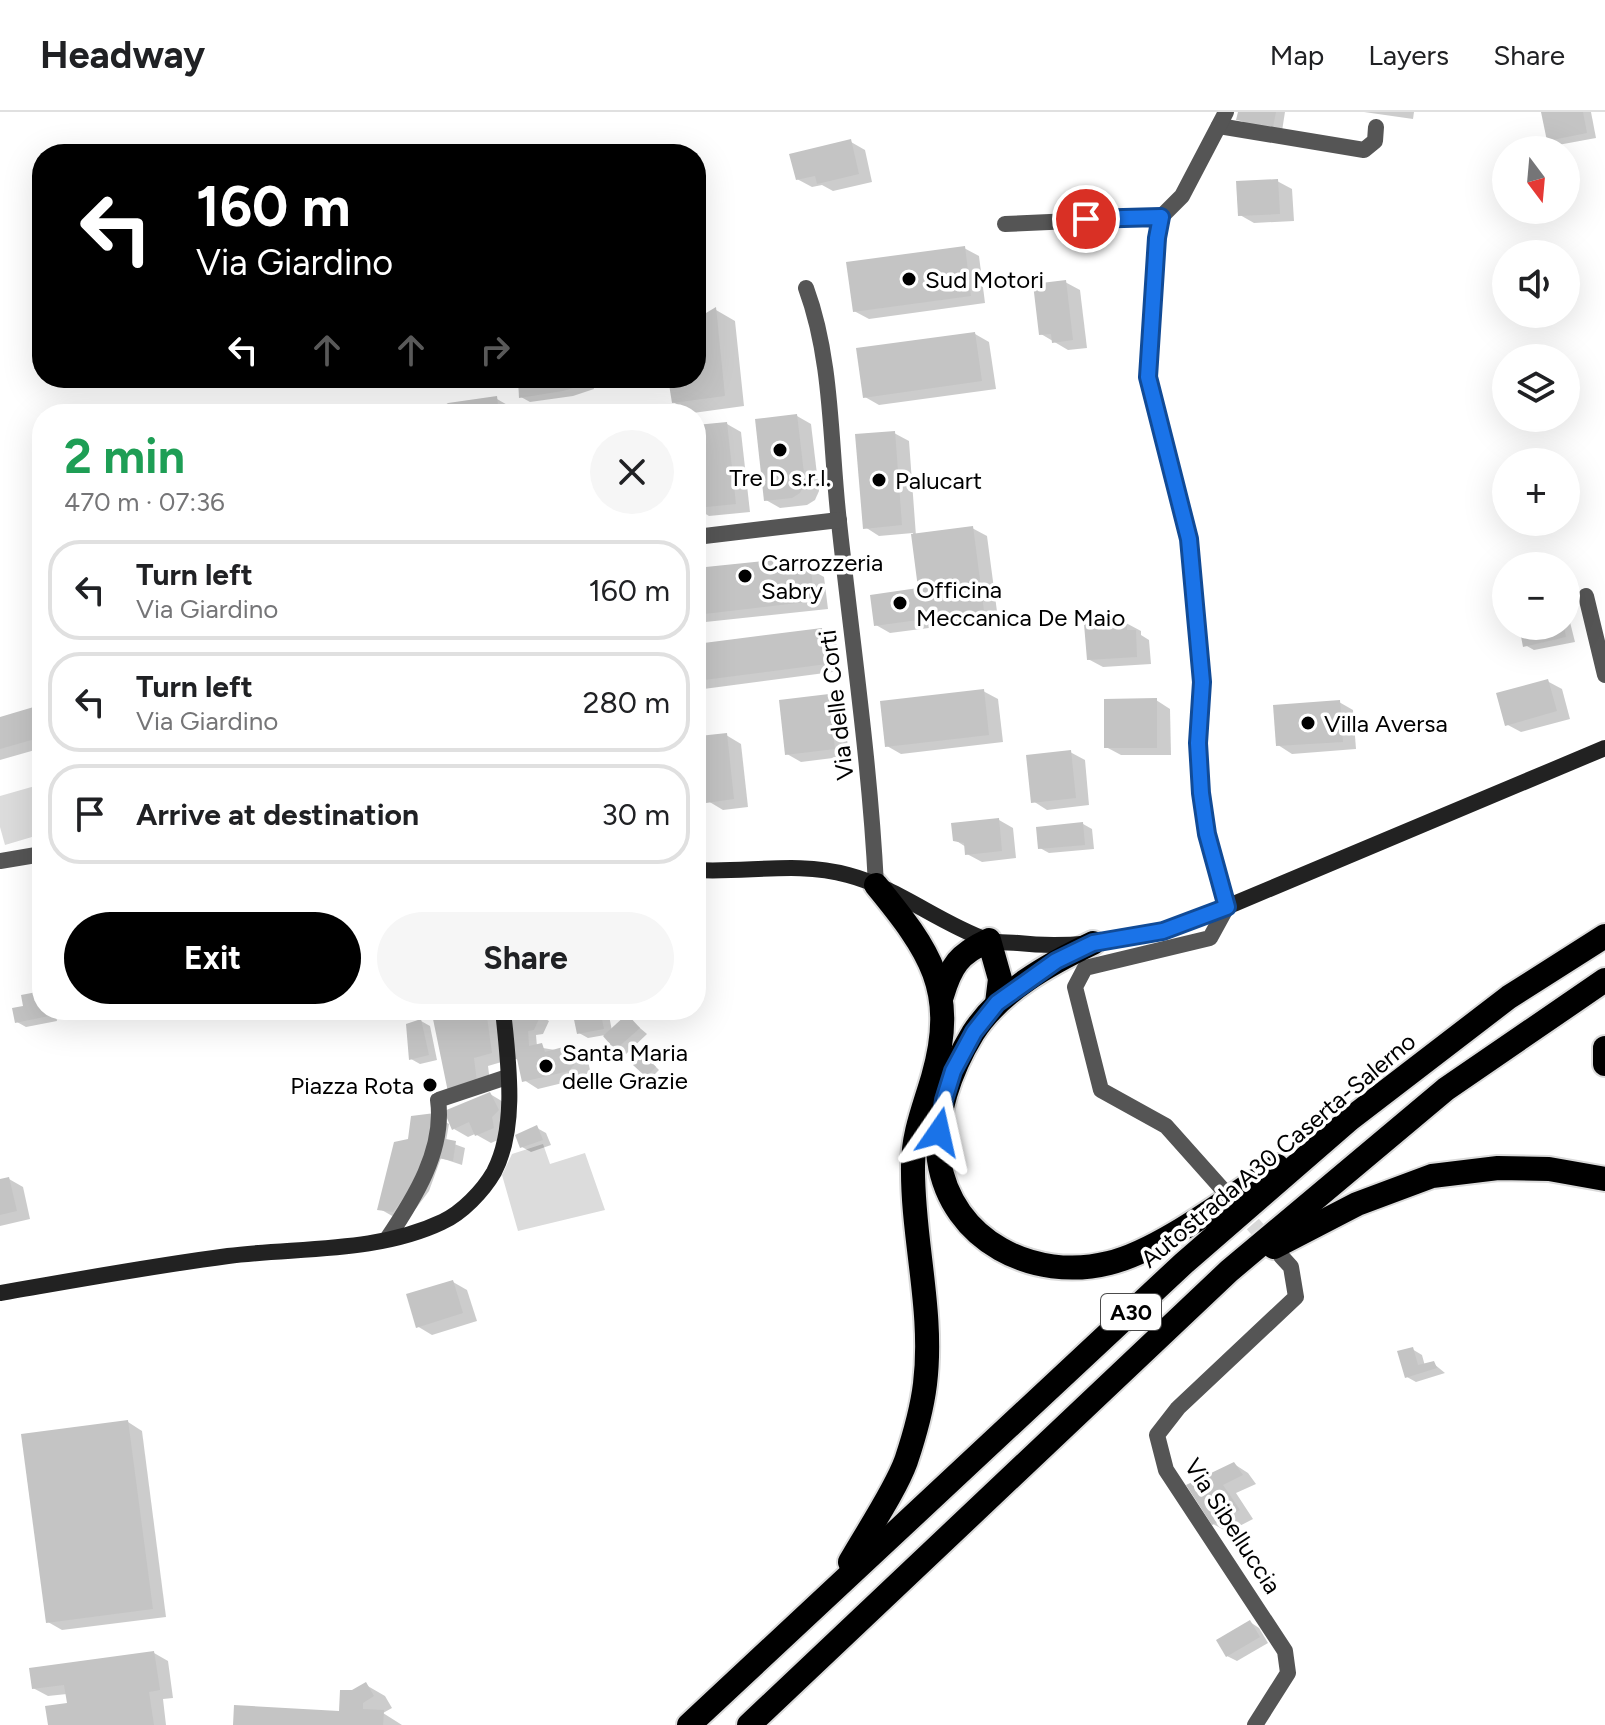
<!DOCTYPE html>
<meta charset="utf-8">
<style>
body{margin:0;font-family:Figtree,sans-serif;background:#f6f6f6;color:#202124;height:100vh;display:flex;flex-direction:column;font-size:30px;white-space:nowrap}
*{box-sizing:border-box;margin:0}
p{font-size:26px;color:#757577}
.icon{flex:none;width:44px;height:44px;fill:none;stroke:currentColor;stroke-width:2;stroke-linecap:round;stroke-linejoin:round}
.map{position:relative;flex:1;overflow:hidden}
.drawer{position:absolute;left:32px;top:292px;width:674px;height:616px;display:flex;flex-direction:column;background:#fff;border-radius:32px;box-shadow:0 8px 32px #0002}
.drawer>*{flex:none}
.hud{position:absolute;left:32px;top:32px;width:674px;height:244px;border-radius:32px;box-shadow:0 8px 32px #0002;background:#000;color:#fff;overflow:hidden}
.needle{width:52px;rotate:164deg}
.tools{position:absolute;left:1492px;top:24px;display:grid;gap:16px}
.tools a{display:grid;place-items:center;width:88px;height:88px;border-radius:50%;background:#fff;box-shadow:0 8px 32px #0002;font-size:40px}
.pin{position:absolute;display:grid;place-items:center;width:68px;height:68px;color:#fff;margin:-34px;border:4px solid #fff;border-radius:50%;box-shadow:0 2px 8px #0007}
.me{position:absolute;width:88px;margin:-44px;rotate:11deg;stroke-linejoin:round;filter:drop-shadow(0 0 6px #0008)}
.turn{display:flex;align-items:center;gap:28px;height:168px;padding:0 32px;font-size:36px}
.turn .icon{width:104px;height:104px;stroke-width:2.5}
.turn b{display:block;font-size:56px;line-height:68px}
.lanes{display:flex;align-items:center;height:76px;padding:0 32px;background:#0003;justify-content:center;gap:40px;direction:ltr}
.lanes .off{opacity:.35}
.round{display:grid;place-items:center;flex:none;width:84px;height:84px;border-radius:42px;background:#f6f6f6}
.overview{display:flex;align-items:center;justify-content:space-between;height:136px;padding:0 32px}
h1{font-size:48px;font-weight:700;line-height:60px;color:#1e9e55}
.primary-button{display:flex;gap:16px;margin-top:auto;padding:16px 32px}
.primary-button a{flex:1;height:92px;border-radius:48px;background:#000;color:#fff;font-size:32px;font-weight:700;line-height:92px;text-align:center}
.primary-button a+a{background:#f6f6f6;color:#202124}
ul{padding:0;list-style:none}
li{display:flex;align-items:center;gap:24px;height:100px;margin:0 16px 12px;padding:0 16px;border:4px solid #e0e0e0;border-radius:32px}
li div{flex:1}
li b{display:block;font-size:30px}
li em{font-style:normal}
header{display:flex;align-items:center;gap:48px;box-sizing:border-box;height:112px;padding:0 40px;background:#fff;border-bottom:2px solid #e0e0e0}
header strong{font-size:38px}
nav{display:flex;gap:44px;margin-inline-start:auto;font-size:28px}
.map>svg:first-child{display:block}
.green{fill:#dcdcdc}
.shadow{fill:#0003}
.building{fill:#c4c4c4}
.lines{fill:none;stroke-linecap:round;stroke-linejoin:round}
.street-tunnel{stroke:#d9d9d9;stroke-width:16;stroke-dasharray:16 8;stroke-linecap:butt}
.highway-casing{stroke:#dbdbdb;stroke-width:28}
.street{stroke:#555;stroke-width:16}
.secondary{stroke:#222;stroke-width:16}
.highway{stroke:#000;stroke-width:24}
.route-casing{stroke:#114b97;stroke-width:20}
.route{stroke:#1a73e8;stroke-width:14}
.poi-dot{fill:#000;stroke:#fff;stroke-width:3}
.labels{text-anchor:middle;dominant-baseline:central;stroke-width:7;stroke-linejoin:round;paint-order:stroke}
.shield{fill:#fff;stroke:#4c4c4c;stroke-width:2}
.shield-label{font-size:22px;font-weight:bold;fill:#000}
.poi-label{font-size:24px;fill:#000;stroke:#fff;text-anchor:start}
.street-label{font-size:24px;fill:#000;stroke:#fff}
</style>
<header>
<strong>Headway</strong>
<nav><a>Map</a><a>Layers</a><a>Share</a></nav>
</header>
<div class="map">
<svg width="1605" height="1613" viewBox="0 0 1605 1613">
<rect width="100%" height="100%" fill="#fff"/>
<!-- green -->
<g class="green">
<polygon points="42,672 42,722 5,733 0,715 0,684"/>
<polygon points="543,1032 550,1052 585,1041 605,1098 518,1119 502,1063 512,1042"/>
</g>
<!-- shadow -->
<g class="shadow">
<polygon points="1240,0 1285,0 1282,19 1247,12 1238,7"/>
<polygon points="1364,0 1414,0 1413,7"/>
<polygon points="1550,0 1591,0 1596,26 1558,33 1549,28"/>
<polygon points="851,30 865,38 872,70 833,79 822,73 812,75 797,67"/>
<polygon points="1277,69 1292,77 1294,109 1254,111 1240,103"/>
<polygon points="964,136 979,144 985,191 869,207 854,199"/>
<polygon points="1065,170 1080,178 1087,236 1068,238 1041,222"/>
<polygon points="716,198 735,209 744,294 693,301 673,290 670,266 696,266 696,209"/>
<polygon points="975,222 989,230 996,277 879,293 865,285"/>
<polygon points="545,266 591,266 594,277 573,284 530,290 521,285 520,269"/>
<polygon points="497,287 516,298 517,302 436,302"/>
<polygon points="797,304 811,312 819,379 815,388 807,393 780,396 766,388"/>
<polygon points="727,312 741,320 750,400 709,404 696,396 696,315"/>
<polygon points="894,321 909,329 916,424 972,416 987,424 998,507 890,521 876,513 920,478 913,421 879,424 865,415"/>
<polygon points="783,449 798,458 810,457 824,465 828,497 696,511 696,458"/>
<polygon points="1566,504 1569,506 1575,530 1534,538 1525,533 1521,514 1566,514"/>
<polygon points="1126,511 1141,519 1141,523 1149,528 1151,552 1103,555 1088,547"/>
<polygon points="822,518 836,527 840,559 696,578 696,534"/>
<polygon points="1547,569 1562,577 1570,607 1521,620 1506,612"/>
<polygon points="983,579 998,587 1003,630 901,642 887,634"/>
<polygon points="828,584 843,593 849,644 801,650 787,642"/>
<polygon points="1156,588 1170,597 1171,643 1121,643 1106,635"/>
<polygon points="1339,590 1353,598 1356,637 1292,642 1278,633"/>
<polygon points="36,597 42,600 42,636 0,648 0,607"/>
<polygon points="726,623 741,632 748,695 723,698 708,689"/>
<polygon points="1070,640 1085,648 1089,693 1047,698 1033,689"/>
<polygon points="999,708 1013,716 1016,746 982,750 967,742 966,735 955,728"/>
<polygon points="1083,712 1092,717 1094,737 1049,741 1040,736"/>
<polygon points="42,881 42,898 55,898 57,909 26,915 17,910 25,896"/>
<polygon points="574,898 608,898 612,919 627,905 647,922 626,942 617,936 605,923 588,926 579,921"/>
<polygon points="485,901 500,909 505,949 488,954 491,978 464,987"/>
<polygon points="514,902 540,904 549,909 543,922 536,923 537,935 573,941 588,949 590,958 583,966 538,977 524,968 519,949 515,946"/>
<polygon points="421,909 430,914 437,948 420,952 411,947"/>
<polygon points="648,947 659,958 651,966 647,964"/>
<polygon points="490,982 505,991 507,1024 491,1031 475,1022 468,1025 454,1017"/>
<polygon points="435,1004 449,1012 446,1029 465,1036 462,1053 441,1046 429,1079 408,1107 394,1105 380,1097 409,1029"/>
<polygon points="537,1016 546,1021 551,1033 531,1040 522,1035"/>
<polygon points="9,1067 23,1075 30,1107 0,1114 0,1069"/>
<polygon points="453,1170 467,1178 477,1209 432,1223 417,1214"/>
<polygon points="1412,1237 1422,1243 1425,1254 1434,1252 1445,1261 1416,1270 1407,1265"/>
<polygon points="128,1310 142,1319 166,1505 62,1518 48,1510"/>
<polygon points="1234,1352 1248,1361 1256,1372 1236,1381 1253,1407 1228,1420 1213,1412 1189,1374"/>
<polygon points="1250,1510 1259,1516 1268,1531 1237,1549 1227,1544"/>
<polygon points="154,1541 168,1549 173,1586 163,1587 166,1613 50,1613 69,1593 67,1582 48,1584 33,1576"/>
<polygon points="366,1573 385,1584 392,1596 383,1601 402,1613 235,1613 341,1601 352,1580"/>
</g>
<!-- building -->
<g class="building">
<polygon points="1238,0 1276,0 1273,15 1236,8"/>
<polygon points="1541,0 1583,0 1587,21 1547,29"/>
<polygon points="851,27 859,62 817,72 815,64 796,68 789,42"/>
<polygon points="1278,67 1280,102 1238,104 1236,69"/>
<polygon points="965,134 971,184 853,200 846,150"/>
<polygon points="1066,168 1073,228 1052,231 1051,222 1039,223 1033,172"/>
<polygon points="716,195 725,284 672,291 668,266 696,266 696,207"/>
<polygon points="975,220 982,269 863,286 856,236"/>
<polygon points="585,266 586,272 563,279 519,286 518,267"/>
<polygon points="497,284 499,302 432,302 448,291"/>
<polygon points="797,302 805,370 800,381 792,386 764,389 755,307"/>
<polygon points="727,310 736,392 696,396 696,313"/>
<polygon points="895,319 902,413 863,417 855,322"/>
<polygon points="973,414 984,499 874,514 870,483 918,476 911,422"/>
<polygon points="783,447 784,458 811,455 814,489 696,503 696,456"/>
<polygon points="1127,509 1127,518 1136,518 1137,545 1087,548 1084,512"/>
<polygon points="1519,514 1564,514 1566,525 1523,535"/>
<polygon points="822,516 827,552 696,569 696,532"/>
<polygon points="1548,567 1557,599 1505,614 1496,581"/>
<polygon points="984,577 989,623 885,635 880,589"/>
<polygon points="829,582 835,637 785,643 779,588"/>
<polygon points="1157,586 1157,636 1104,636 1104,587"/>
<polygon points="1340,588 1343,630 1276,634 1273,593"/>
<polygon points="37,594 42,613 42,625 0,637 0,605"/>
<polygon points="727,621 734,687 706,691 699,624"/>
<polygon points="1071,638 1076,686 1031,691 1026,643"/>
<polygon points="999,706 1002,739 965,743 964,731 953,729 951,711"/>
<polygon points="1083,710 1085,733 1038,737 1036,715"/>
<polygon points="42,879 42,898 48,898 49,904 15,911 12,896 23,894 21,883"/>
<polygon points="486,898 492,941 474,946 477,970 448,980 433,907"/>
<polygon points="572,898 600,898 604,917 577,922"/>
<polygon points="512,899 541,902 534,918 528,919 529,934 542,931 545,940 563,935 574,939 577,949 569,959 522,970 517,947 513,947"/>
<polygon points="627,902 640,916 615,938 603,924"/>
<polygon points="421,907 429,943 409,948 406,912"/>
<polygon points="644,942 656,955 646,965 633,953"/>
<polygon points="490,980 499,998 492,1005 494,1016 475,1024 469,1010 452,1018 444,999"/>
<polygon points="435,1001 433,1020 415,1070 393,1100 377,1098 394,1030 408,1027 411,1004"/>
<polygon points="537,1013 543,1028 520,1036 515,1023"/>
<polygon points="441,1026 456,1029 453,1049 438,1046"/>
<polygon points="9,1065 17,1099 0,1103 0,1067"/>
<polygon points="453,1168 463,1201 416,1216 406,1182"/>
<polygon points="1413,1235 1418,1253 1434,1249 1437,1256 1405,1266 1397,1239"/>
<polygon points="128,1308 153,1497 46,1511 21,1322"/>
<polygon points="1234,1350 1243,1363 1223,1373 1240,1398 1212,1413 1186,1373"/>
<polygon points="1250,1508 1260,1525 1226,1545 1216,1528"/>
<polygon points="154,1539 160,1578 149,1580 154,1613 48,1613 45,1594 67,1591 64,1573 32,1577 29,1556"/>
<polygon points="366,1570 374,1584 363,1591 363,1597 384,1598 383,1613 233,1613 234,1593 339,1599 340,1578 352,1578"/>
</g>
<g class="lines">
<!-- street-tunnel -->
<polyline class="street-tunnel" points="1237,1094 1272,1134"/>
<!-- highway casing -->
<g class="highway-casing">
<g id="highway">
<path d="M1093 831C1049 852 1000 879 973 921 951 957 933 1005 939 1048 951 1129 1034 1170 1109 1151 1160 1139 1231 1084 1277 1054"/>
<path d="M942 884C951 853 959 842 989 828L1000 867 997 891"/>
<polyline points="1605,936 1605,952"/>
<polyline points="1274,1135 1357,1092 1432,1064 1498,1056 1549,1057 1605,1067"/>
<path d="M850 1450C867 1420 895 1379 906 1349 914 1325 922 1297 925 1272 934 1199 912 1126 913 1054 913 1021 924 996 933 965 958 878 930 839 876 773"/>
<polyline points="689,1613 1184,1151 1350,1007 1509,885 1605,824"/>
<polyline points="749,1613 1229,1159 1446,977 1605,868"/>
</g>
</g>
<!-- street -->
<g class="street">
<polyline points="1219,14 1364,38 1375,29 1376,15"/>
<polyline points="1161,105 1153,172 1148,265 1189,427 1202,570 1198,631 1201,681 1207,722 1227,795 1210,826 1085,856 1075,875 1101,978 1166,1014 1224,1079"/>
<polyline points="1005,112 1161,105 1182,84 1226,0"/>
<path d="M806 176C833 249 830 333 839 410 852 531 870 651 876 773"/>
<polyline points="696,425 839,408"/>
<polyline points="1586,484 1605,563"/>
<polyline points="0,749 42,742"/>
<path d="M387 1127C414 1087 445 1038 438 988L507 965"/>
<polyline points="1255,1613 1288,1561 1285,1539 1166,1358 1157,1323 1178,1296 1296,1185 1291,1155 1281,1144"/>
</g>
<!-- secondary -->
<g class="secondary">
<path d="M696 758C747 761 798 749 848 763 898 776 939 811 987 828 996 831 1008 830 1018 831 1079 838 1141 826 1198 807L1605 636"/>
<path d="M0 1181C76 1168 152 1154 228 1144 298 1135 377 1141 442 1110 462 1101 483 1079 494 1060 518 1014 508 948 503 898"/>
</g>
<!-- highway -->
<use href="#highway" class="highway"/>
</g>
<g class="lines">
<!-- route casing -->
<g class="route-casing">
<polyline id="route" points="939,1020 944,988 953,959 974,920 997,891 1056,849 1093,831 1163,819 1227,795 1207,722 1201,681 1198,631 1202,570 1189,427 1148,265 1157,126 1161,105 1086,107"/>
</g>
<!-- route -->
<use href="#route" class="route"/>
</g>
<!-- markers -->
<g class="poi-dot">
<circle cx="909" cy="167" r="8"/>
<circle cx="780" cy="338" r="8"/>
<circle cx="879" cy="368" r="8"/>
<circle cx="745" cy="464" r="8"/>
<circle cx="900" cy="491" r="8"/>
<circle cx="1308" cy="611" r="8"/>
<circle cx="546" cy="954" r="8"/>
<circle cx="430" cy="973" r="8"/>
</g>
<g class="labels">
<!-- shield labels -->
<rect class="shield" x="1101" y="1182" width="60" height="36" rx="6"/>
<g class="shield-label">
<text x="1131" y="1200">A30</text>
</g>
<!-- poi labels -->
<g class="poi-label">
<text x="925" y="167">Sud Motori</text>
<text x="780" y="365" text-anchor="middle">Tre D s.r.l.</text>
<text x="895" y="368">Palucart</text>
<text x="761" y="450">Carrozzeria<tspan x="761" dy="28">Sabry</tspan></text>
<text x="916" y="477">Officina<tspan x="916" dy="28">Meccanica De Maio</tspan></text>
<text x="1324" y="611">Villa Aversa</text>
<text x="562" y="940">Santa Maria<tspan x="562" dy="28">delle Grazie</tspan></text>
<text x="414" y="973" text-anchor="end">Piazza Rota</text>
</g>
<!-- street labels -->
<g class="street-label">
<text transform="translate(836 593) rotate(-97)">Via delle Corti</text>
<text transform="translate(1278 1038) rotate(-40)">Autostrada A30 Caserta-Salerno</text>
<text transform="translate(1233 1414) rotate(57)">Via Sibelluccia</text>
</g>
</g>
</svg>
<div class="tools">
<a><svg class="needle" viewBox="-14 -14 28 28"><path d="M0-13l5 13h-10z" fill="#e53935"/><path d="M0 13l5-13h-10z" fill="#757577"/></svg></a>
<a><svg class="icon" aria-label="sound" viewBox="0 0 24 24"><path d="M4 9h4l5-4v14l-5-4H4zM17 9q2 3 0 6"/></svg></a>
<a><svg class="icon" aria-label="layers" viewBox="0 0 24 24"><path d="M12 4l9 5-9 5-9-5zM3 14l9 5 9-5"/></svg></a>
<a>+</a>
<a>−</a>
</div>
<div class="pin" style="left:1086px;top:107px;background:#d93025"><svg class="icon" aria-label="arrive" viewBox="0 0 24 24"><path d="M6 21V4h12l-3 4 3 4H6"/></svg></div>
<svg class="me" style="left:939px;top:1020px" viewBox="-20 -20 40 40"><path d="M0-17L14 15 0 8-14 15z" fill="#1a73e8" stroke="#fff" stroke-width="4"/></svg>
<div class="hud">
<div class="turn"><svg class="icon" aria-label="left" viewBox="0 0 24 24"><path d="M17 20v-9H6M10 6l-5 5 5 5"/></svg><div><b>160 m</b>Via Giardino</div></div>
<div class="lanes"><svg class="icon" aria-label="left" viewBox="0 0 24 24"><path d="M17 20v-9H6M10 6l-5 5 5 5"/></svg><svg class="icon off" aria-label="ahead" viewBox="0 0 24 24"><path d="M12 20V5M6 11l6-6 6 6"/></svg><svg class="icon off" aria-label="ahead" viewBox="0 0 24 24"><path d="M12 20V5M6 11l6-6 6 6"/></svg><svg class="icon off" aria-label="right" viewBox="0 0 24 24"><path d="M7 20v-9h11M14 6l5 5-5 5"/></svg></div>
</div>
<section class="drawer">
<div class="overview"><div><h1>2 min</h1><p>470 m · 07:36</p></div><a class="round"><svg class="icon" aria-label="close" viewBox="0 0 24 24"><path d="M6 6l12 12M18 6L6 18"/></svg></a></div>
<ul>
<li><svg class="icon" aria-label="left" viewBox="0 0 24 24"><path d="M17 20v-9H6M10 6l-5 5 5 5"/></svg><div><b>Turn left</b><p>Via Giardino</p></div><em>160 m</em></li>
<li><svg class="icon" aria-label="left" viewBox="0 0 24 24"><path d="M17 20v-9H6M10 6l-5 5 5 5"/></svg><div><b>Turn left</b><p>Via Giardino</p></div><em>280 m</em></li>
<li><svg class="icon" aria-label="arrive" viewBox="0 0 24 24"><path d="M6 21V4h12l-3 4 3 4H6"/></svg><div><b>Arrive at destination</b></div><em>30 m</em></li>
</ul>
<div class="primary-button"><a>Exit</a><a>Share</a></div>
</section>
</div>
